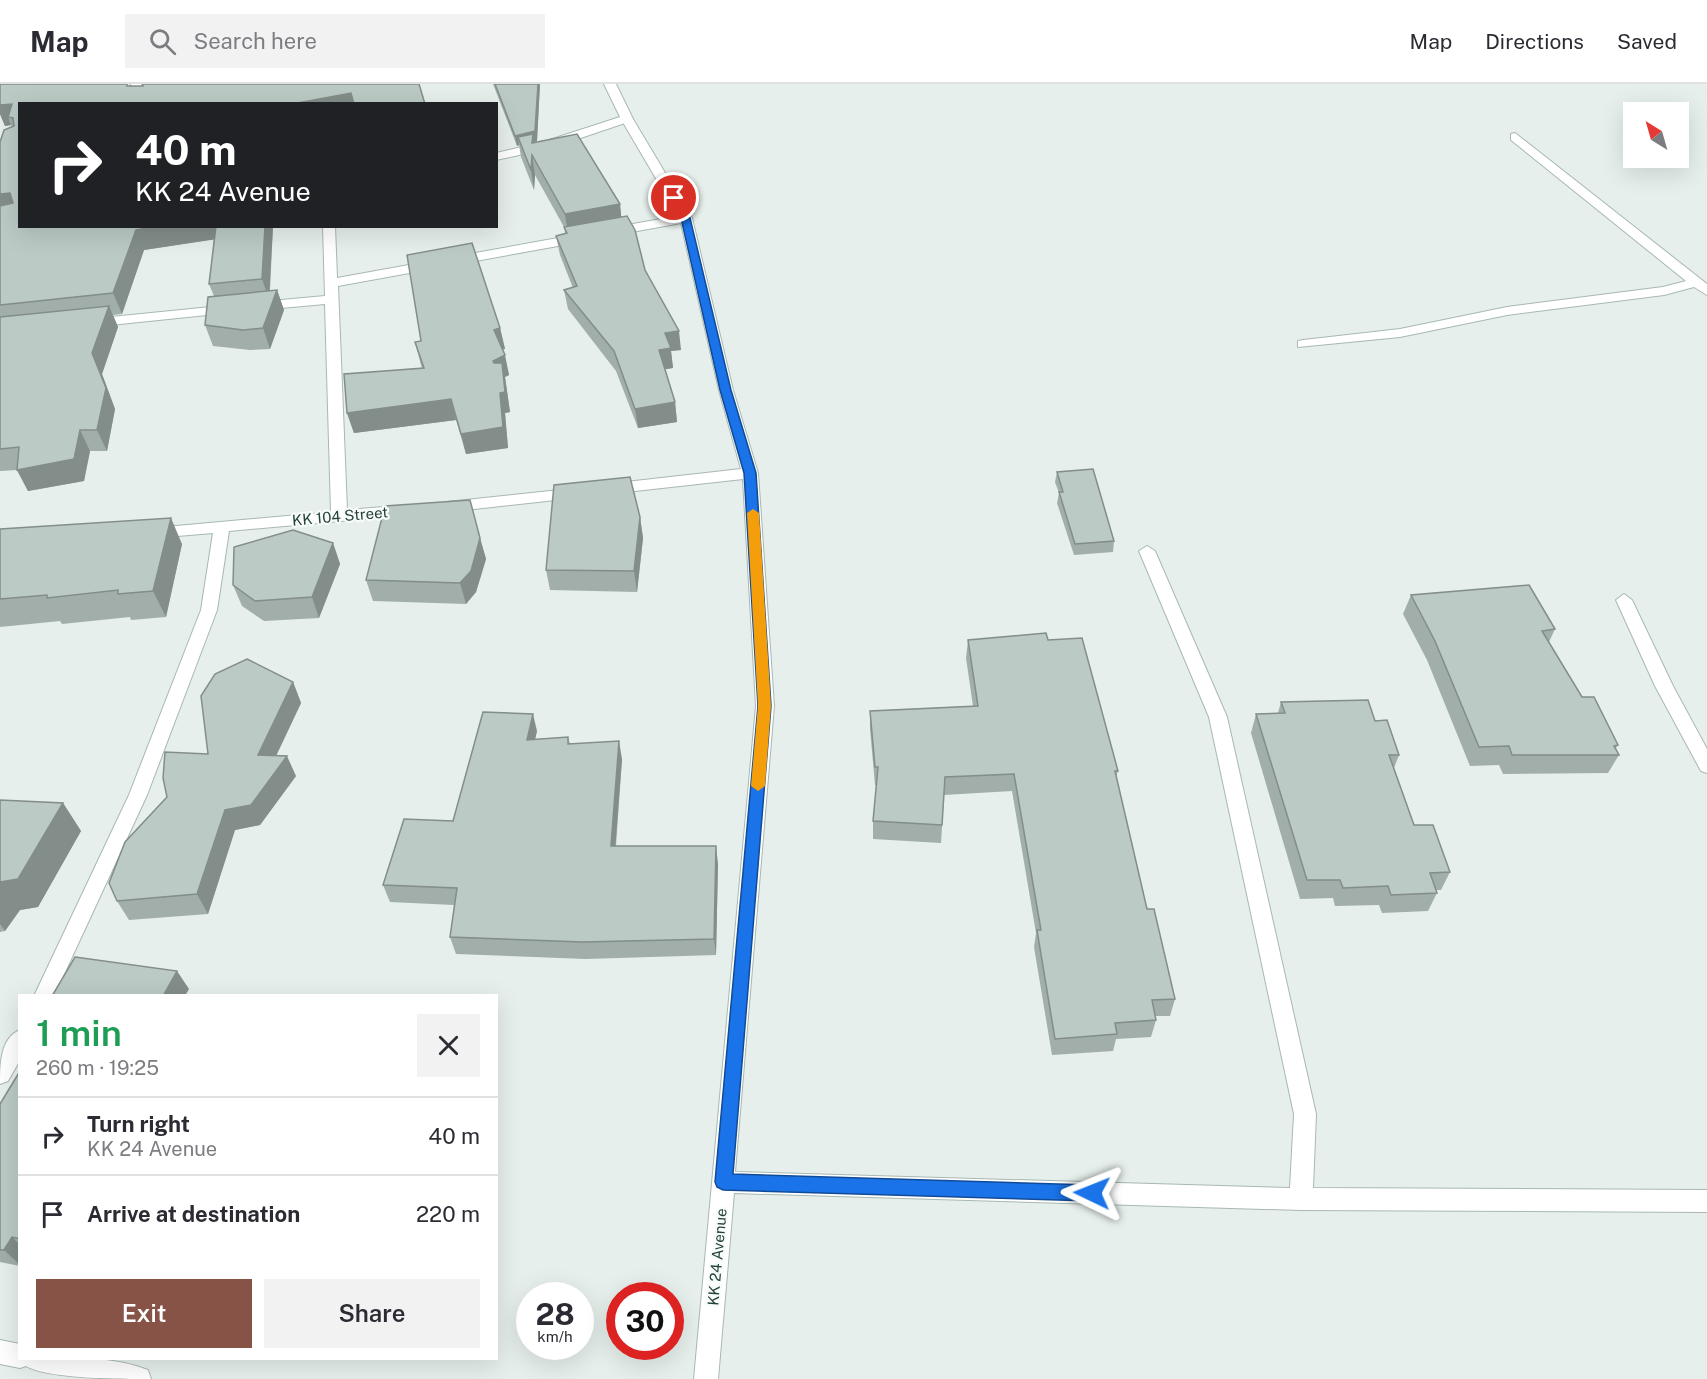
<!DOCTYPE html>
<meta charset="utf-8">
<style>
body{margin:0;font-family:"Public Sans",sans-serif;background:#f2f2f3;color:#2b2b33;height:100vh;display:flex;flex-direction:column;font-size:22px;white-space:nowrap}
*{box-sizing:border-box;margin:0}
p{font-size:20px;color:#7c7c81}
.icon{flex:none;width:33px;height:33px;fill:none;stroke:currentColor;stroke-width:2;stroke-linecap:round;stroke-linejoin:round}
.map{position:relative;flex:1;overflow:hidden}
.details{position:absolute;left:18px;top:910px;width:480px;height:366px;display:flex;flex-direction:column;background:#fff;border-radius:0px;box-shadow:0 6px 24px #0002}
.details>*{flex:none}
.hud{position:absolute;left:18px;top:18px;width:480px;height:126px;border-radius:0px;box-shadow:0 6px 24px #0002;background:#202124;color:#fff;overflow:hidden}
.needle{width:39px;rotate:323deg}
.tools{position:absolute;left:1623px;top:18px;display:grid;gap:12px}
.tools a{display:grid;place-items:center;width:66px;height:66px;border-radius:0px;background:#fff;box-shadow:0 6px 24px #0002;font-size:30px}
.speed{position:absolute;left:516px;top:1198px;display:flex;gap:12px;font-size:30px;font-weight:700;text-align:center}
.speed>*{display:grid;place-content:center;width:78px;height:78px;border-radius:50%;background:#fff;box-shadow:0 6px 24px #0002;line-height:1}
.speed small{font-size:15px;font-weight:400}
.speed .limit{border:9px solid #d22;background:#fff;color:#111}
.pin{position:absolute;display:grid;place-items:center;width:51px;height:51px;color:#fff;margin:-26px;border:3px solid #fff;border-radius:50%;box-shadow:0 2px 6px #0007}
.me{position:absolute;width:66px;margin:-33px;rotate:272deg;stroke-linejoin:round;filter:drop-shadow(0 0 4px #0008)}
.turn{display:flex;align-items:center;gap:21px;height:126px;padding:0 18px;font-size:27px}
.turn .icon{width:78px;height:78px;stroke-width:2.5}
.turn b{display:block;font-size:42px;line-height:51px}
.round{display:grid;place-items:center;flex:none;width:63px;height:63px;border-radius:0px;background:#f2f2f3}
.headline{display:flex;align-items:center;justify-content:space-between;height:102px;padding:0 18px}
h1{font-size:36px;font-weight:600;line-height:45px;color:#1e9e55}
.button{display:flex;gap:12px;margin-top:auto;padding:12px 18px}
.button a{flex:1;height:69px;border-radius:0px;background:#865346;color:#fff;font-size:24px;font-weight:600;line-height:69px;text-align:center}
.button a+a{background:#f2f2f3;color:#2b2b33}
ul{padding:0;list-style:none}
li{display:flex;align-items:center;gap:18px;height:78px;padding:0 18px;border-top:2px solid #e1e1e2}
li div{flex:1}
li b{display:block;font-size:22px}
li em{font-style:normal}
header{display:flex;align-items:center;gap:36px;box-sizing:border-box;height:84px;padding:0 30px;background:#fff;border-bottom:2px solid #e1e1e2}
header strong{font-size:28px}
nav{display:flex;gap:33px;margin-inline-start:auto;font-size:21px}
.search{width:420px;height:54px;background:#f2f2f3;display:flex;align-items:center;gap:15px;box-sizing:border-box;padding:0 21px;border-radius:0px;color:#7c7c81;font-size:22px}
.map>svg:first-child{display:block}
.lines{fill:none;stroke-linecap:round;stroke-linejoin:round}
.service-casing{stroke:#a8b8b2;stroke-width:2}
.minor-casing{stroke:#a8b8b2;stroke-width:2}
.tertiary-casing{stroke:#a8b8b2;stroke-width:2}
.service{fill:#fff;fill-rule:evenodd}
.minor{fill:#fff;fill-rule:evenodd}
.tertiary{fill:#fff;fill-rule:evenodd}
.wall{fill:#a1aea9}
.shaded-wall{fill:#838d89}
.building{fill:#bbcac4;stroke:#838d89;stroke-width:1.5}
.route{fill:#1a73e8;stroke:#114b97;stroke-width:1.5}
.slow{fill:#f59e0b}
.labels{text-anchor:middle;dominant-baseline:central;stroke-width:4.5;stroke-linejoin:round;paint-order:stroke}
.street-label{font-size:15px;fill:#24423a;stroke:#f7fbf9}
</style>
<header>
<strong>Map</strong>
<div class="search"><svg class="icon" aria-label="search" viewBox="0 0 24 24"><circle cx="10" cy="10" r="6"/><path d="M15 15l6 6"/></svg>Search here</div>
<nav><a>Map</a><a>Directions</a><a>Saved</a></nav>
</header>
<div class="map">
<svg width="1707" height="1295" viewBox="0 0 1707 1295">
<rect width="100%" height="100%" fill="#e6efeb"/>
<g class="lines">
<!-- service casing -->
<g class="service-casing">
<polygon id="service" points="1624,510 1632,516 1673,602 1707,665 1707,689 1701,687 1655,602 1616,516"/>
</g>
<!-- minor casing -->
<g class="minor-casing">
<g id="minor">
<polygon points="131,0 143,0 148,20 136,20"/>
<polygon points="627,32 633,35 692,134 733,306 758,389 774,622 735,1088 1290,1104 1294,1030 1209,633 1139,467 1147,462 1155,467 1227,633 1316,1030 1313,1104 1707,1106 1707,1128 1301,1126 734,1109 718,1295 694,1295 756,622 743,395 608,410 600,405 608,400 741,385 719,306 681,139 610,152 604,148 610,144 678,132 621,35"/>
<polygon points="1515,49 1707,200 1707,211 1694,203 1664,211 1507,231 1400,253 1298,263 1298,257 1303,256 1400,245 1507,223 1663,203 1686,197 1511,56 1511,50"/>
<polygon points="323,142 335,142 337,194 580,150 586,154 580,158 338,202 347,426 408,421 416,426 408,431 229,447 217,526 147,711 54,912 34,912 129,711 201,526 213,449 154,454 146,449 154,444 331,428 325,220 259,226 252,222 259,218 325,212"/>
<polygon points="231,221 236,222 236,228 91,243 84,239 91,235"/>
<polygon points="578,404 583,405 586,409 583,413 447,428 439,423 447,418"/>
<path d="M20 946V976L8 997 0 1000C0 981 0 954 20 946Z"/>
<path d="M0 1256 20 1260V1275C62 1275 108 1270 148 1286L151 1295C122 1295 47 1295 26 1282L20 1284 0 1280Z"/>
</g>
</g>
<!-- tertiary casing -->
<g class="tertiary-casing">
<polygon id="tertiary" points="604,0 616,0 633,35 631,37 551,64 496,76 496,69 543,58 620,33"/>
</g>
<!-- service -->
<use href="#service" class="service"/>
<!-- minor -->
<use href="#minor" class="minor"/>
<!-- tertiary -->
<use href="#tertiary" class="tertiary"/>
</g>
<!-- wall -->
<g class="wall">
<polygon points="0,0 130,2 419,0 20,20 20,142 273,142 270,207 277,206 284,226 270,265 250,266 213,262 205,241 214,212 209,200 214,155 144,166 122,230 113,231 118,243 102,290 115,325 107,367 90,367 84,397 28,407 17,386 0,387 0,58 12,43 11,41 5,42 0,30"/>
<polygon points="493,0 540,0 537,57 534,58 534,59 620,120 621,133 681,266 671,267 673,284 665,285 675,318 677,338 638,344 616,287 568,225 564,206 573,204 560,171 556,152 565,149 564,143 535,91 534,106 521,73 519,61 517,62"/>
<polygon points="500,244 505,265 503,265 509,291 505,293 510,328 505,329 508,364 466,370 456,336 354,349 347,329 422,285 415,258"/>
<polygon points="1057,388 1114,457 1113,468 1074,471 1057,419 1059,409 1055,398"/>
<polygon points="640,433 643,454 637,508 550,506 546,486"/>
<polygon points="0,445 182,460 166,533 131,536 130,533 62,540 60,537 0,543"/>
<polygon points="480,454 486,475 476,508 466,520 373,517 366,496"/>
<polygon points="333,459 340,480 319,534 264,537 242,522 233,501"/>
<polygon points="1411,511 1555,545 1549,558 1582,613 1618,661 1616,664 1619,671 1608,689 1503,690 1499,681 1470,682 1427,576 1403,530"/>
<polygon points="968,556 1048,556 1118,687 1116,693 1147,825 1175,915 1170,932 1155,932 1156,936 1151,953 1116,955 1113,967 1052,971 1034,863 1036,849 1012,707 944,711 941,759 873,755 873,737 877,701 875,701 870,645 870,627 973,622 966,574"/>
<polygon points="293,598 301,619 276,672 296,692 260,741 235,746 208,830 129,836 117,817 208,670"/>
<polygon points="1281,618 1375,637 1399,671 1394,684 1414,741 1450,788 1441,806 1437,806 1437,809 1428,827 1382,829 1379,821 1335,822 1333,814 1300,815 1251,649 1256,630 1278,629"/>
<polygon points="537,647 535,655 568,653 570,660 622,675 616,762 718,780 716,871 586,875 456,870 450,853 454,821 390,818 383,801 453,737"/>
<polygon points="0,716 63,719 81,747 38,823 20,826 5,847 0,848"/>
<polygon points="20,987 20,1182 0,1178 0,1020"/>
</g>
<!-- shaded-wall -->
<g class="shaded-wall">
<polygon points="538,0 540,0 537,57 534,58 536,70 533,58 518,53 519,61 517,62 515,52"/>
<polygon points="351,9 354,20 292,20"/>
<polygon points="12,20 8,33 11,41 5,42 0,30 0,21"/>
<polygon points="532,71 535,91 534,106 531,86"/>
<polygon points="10,109 20,129 0,132 0,110"/>
<polygon points="620,120 622,140 568,150 565,130"/>
<polygon points="158,142 220,142 224,154 144,166 122,230 113,209 136,146"/>
<polygon points="265,142 273,142 269,215 262,195"/>
<polygon points="277,206 284,226 270,265 263,244"/>
<polygon points="109,222 118,243 102,290 115,325 107,367 97,346 92,269"/>
<polygon points="500,244 505,265 498,267 494,246"/>
<polygon points="679,247 681,266 671,267 673,284 661,286 659,266 665,249"/>
<polygon points="505,271 509,291 505,293 510,328 505,329 508,364 466,370 461,350 493,277"/>
<polygon points="451,315 456,336 354,349 347,329"/>
<polygon points="675,318 677,338 638,344 635,325"/>
<polygon points="80,346 90,367 84,397 28,407 17,386"/>
<polygon points="640,433 643,454 637,508 634,487"/>
<polygon points="171,434 182,460 166,533 153,507"/>
<polygon points="480,454 486,475 476,508 466,520 460,499"/>
<polygon points="333,459 340,480 319,534 312,513"/>
<polygon points="293,598 301,619 267,691 258,671"/>
<polygon points="533,630 537,647 531,673 527,656"/>
<polygon points="619,657 622,675 614,780 611,762"/>
<polygon points="287,672 296,692 260,741 235,746 208,830 197,810 225,726"/>
<polygon points="63,719 81,747 38,823 20,826 5,847 0,840 0,798"/>
<polygon points="716,762 718,780 716,871 714,855"/>
<polygon points="177,887 189,905 185,912 163,912"/>
<polygon points="12,1153 20,1161 20,1181 4,1166"/>
</g>
<!-- building -->
<g class="building">
<polygon points="0,0 127,0 127,2 143,2 142,0 419,0 425,20 354,20 351,9 292,20 20,20 20,142 158,142 136,146 113,209 0,221 0,122 13,119 10,109 0,110 0,58 4,46 14,42 13,34 8,33 12,20 0,21"/>
<polygon points="495,0 538,0 535,47 515,52"/>
<polygon points="533,50 532,59 577,50 620,120 565,130 532,71 531,86 518,53"/>
<polygon points="627,132 635,146 645,186 679,247 665,249 671,264 659,266 675,318 635,325 614,267 564,206 577,202 556,152 567,149 564,143"/>
<polygon points="216,142 265,142 262,195 209,200"/>
<polygon points="472,159 500,244 494,246 505,271 493,277 494,279 502,279 505,308 500,309 503,343 461,350 451,315 347,329 344,290 424,284 415,258 421,257 407,171"/>
<polygon points="277,206 263,244 243,246 205,241 208,213"/>
<polygon points="109,222 92,269 106,304 97,346 80,346 74,375 17,386 19,363 0,365 0,233"/>
<polygon points="1093,385 1114,457 1075,460 1059,408 1063,408 1057,388"/>
<polygon points="630,393 640,433 634,487 546,486 554,401"/>
<polygon points="470,416 480,454 471,487 460,499 366,496 385,422"/>
<polygon points="171,434 153,507 118,510 118,506 47,514 47,511 0,515 0,445"/>
<polygon points="293,446 333,459 312,513 255,517 233,501 234,463"/>
<polygon points="1529,501 1555,545 1542,547 1582,613 1594,613 1618,661 1614,662 1619,671 1512,671 1509,662 1479,663 1435,557 1411,511"/>
<polygon points="1046,549 1048,556 1082,554 1118,687 1115,687 1147,825 1154,825 1175,915 1152,916 1156,936 1115,939 1117,950 1055,955 1037,846 1041,846 1014,690 945,693 942,741 873,737 878,683 875,683 870,627 978,622 968,556"/>
<polygon points="247,575 293,598 258,671 287,672 251,721 225,726 197,810 117,817 109,799 125,758 167,713 163,694 165,668 208,670 201,612 215,590"/>
<polygon points="1368,616 1375,637 1387,636 1399,671 1389,671 1414,741 1433,741 1450,788 1430,789 1437,809 1391,811 1388,802 1343,804 1340,796 1307,796 1256,630 1285,629 1281,618"/>
<polygon points="483,628 533,630 527,656 568,653 568,660 619,657 611,762 716,762 714,855 582,858 450,853 457,804 383,801 404,735 453,737"/>
<polygon points="0,716 63,719 18,795 0,798"/>
<polygon points="75,873 177,887 163,912 52,912"/>
<polygon points="20,987 20,1155 12,1153 4,1166 0,1166 0,1020"/>
</g>
<!-- route -->
<polygon class="route" points="671,112 677,112 690,134 731,306 756,389 771,622 733,1090 1092,1101 1098,1103 1100,1109 1098,1115 1092,1117 723,1106 717,1103 715,1098 758,622 744,389 720,306 681,134"/>
<!-- slow -->
<polygon class="slow" points="753,425 759,429 771,622 765,702 758,707 751,702 758,622 747,429"/>
<g class="labels">
<!-- street labels -->
<g class="street-label">
<text transform="translate(340 432) rotate(-5)">KK 104 Street</text>
<text transform="translate(717 1173) rotate(-85)">KK 24 Avenue</text>
</g>
</g>
</svg>
<div class="tools">
<a><svg class="needle" viewBox="-14 -14 28 28"><path d="M0-13l5 13h-10z" fill="#e53935"/><path d="M0 13l5-13h-10z" fill="#7c7c81"/></svg></a>
</div>
<div class="speed"><div>28<small>km/h</small></div><div class="limit">30</div></div>
<div class="pin" style="left:674px;top:114px;background:#d93025"><svg class="icon" aria-label="arrive" viewBox="0 0 24 24"><path d="M6 21V4h12l-3 4 3 4H6"/></svg></div>
<svg class="me" style="left:1092px;top:1109px" viewBox="-20 -20 40 40"><path d="M0-17L14 15 0 8-14 15z" fill="#1a73e8" stroke="#fff" stroke-width="4"/></svg>
<div class="hud">
<div class="turn"><svg class="icon" aria-label="right" viewBox="0 0 24 24"><path d="M7 20v-9h11M14 6l5 5-5 5"/></svg><div><b>40 m</b>KK 24 Avenue</div></div>
</div>
<section class="details">
<div class="headline"><div><h1>1 min</h1><p>260 m · 19:25</p></div><a class="round"><svg class="icon" aria-label="close" viewBox="0 0 24 24"><path d="M6 6l12 12M18 6L6 18"/></svg></a></div>
<ul>
<li><svg class="icon" aria-label="right" viewBox="0 0 24 24"><path d="M7 20v-9h11M14 6l5 5-5 5"/></svg><div><b>Turn right</b><p>KK 24 Avenue</p></div><em>40 m</em></li>
<li><svg class="icon" aria-label="arrive" viewBox="0 0 24 24"><path d="M6 21V4h12l-3 4 3 4H6"/></svg><div><b>Arrive at destination</b></div><em>220 m</em></li>
</ul>
<div class="button"><a>Exit</a><a>Share</a></div>
</section>
</div>
